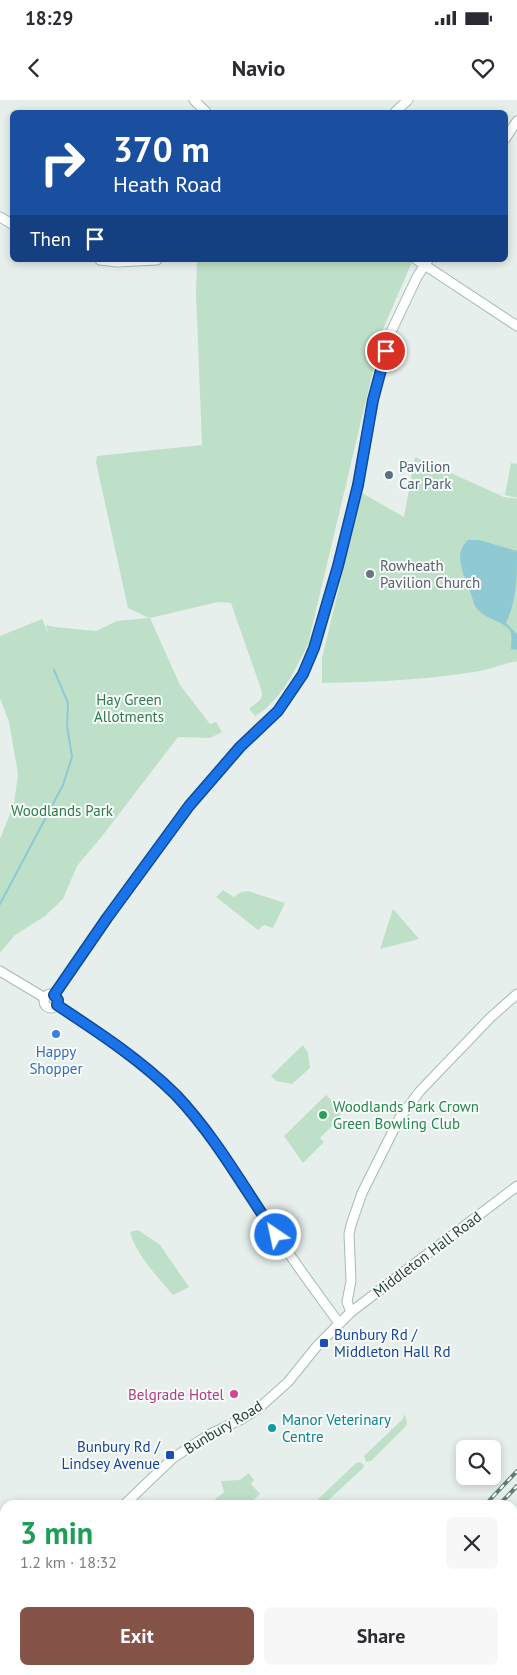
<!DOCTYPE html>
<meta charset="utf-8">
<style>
body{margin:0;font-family:"PT Sans",sans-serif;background:#f7f7f7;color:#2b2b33;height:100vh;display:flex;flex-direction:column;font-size:19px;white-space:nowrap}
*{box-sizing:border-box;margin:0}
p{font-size:16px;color:#7c7c81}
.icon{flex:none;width:28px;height:28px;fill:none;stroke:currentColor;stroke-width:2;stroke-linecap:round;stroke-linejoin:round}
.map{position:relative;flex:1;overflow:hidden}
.sheet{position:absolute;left:0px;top:1400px;width:518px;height:175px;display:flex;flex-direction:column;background:#fff;border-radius:15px 15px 0 0;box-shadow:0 2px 8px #0003}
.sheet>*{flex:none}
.hud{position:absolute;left:10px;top:10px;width:498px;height:152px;border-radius:8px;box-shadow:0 2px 8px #0003;background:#1a4fa0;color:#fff;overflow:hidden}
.tools{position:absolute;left:456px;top:1340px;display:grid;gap:10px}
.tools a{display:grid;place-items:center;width:45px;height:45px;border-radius:8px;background:#fff;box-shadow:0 2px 8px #0003;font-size:25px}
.pin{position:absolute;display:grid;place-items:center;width:42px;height:42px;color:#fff;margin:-21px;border:2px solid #fff;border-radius:50%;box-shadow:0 1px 5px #0007}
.me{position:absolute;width:55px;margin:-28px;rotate:326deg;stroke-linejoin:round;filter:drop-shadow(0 0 4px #0008)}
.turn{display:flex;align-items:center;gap:18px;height:105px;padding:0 20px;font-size:22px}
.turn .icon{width:65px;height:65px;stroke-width:2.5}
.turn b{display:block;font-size:35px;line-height:42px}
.then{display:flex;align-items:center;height:48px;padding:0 20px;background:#0003;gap:10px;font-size:19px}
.round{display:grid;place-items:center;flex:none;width:52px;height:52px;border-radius:8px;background:#f7f7f7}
.overview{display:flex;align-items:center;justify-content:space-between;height:85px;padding:0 20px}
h1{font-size:30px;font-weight:600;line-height:38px;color:#1e9e55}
.primary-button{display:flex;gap:10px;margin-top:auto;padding:10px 20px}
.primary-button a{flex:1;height:58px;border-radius:8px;background:#855347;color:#fff;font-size:20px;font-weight:600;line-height:58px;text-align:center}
.primary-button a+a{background:#f7f7f7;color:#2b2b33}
.status{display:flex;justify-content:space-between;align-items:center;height:35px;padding:0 25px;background:#fff;direction:ltr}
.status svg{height:14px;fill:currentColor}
header{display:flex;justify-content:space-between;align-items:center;height:65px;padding:0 20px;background:#fff;font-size:22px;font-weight:600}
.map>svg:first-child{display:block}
.green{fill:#bfe0c8}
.water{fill:#8ec9d4}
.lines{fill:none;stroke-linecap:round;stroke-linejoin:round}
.stream{stroke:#8ec9d4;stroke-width:2}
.secondary-casing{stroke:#a4bbb3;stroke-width:11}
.secondary{stroke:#fff;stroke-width:9}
.rail-casing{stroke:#5f7d75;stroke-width:4}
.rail{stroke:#f7fbf9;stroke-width:2;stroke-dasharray:5.5;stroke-linecap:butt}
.route-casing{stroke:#114b97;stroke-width:12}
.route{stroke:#1a73e8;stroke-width:9}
.service-dot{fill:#5c6f8a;stroke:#f7fbf9;stroke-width:2}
.worship-dot{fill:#6b7280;stroke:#f7fbf9;stroke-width:2}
.shop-dot{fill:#3f7fe0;stroke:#f7fbf9;stroke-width:2}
.leisure-dot{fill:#2e9e5b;stroke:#f7fbf9;stroke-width:2}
.transit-dot{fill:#1a4fb4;stroke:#f7fbf9;stroke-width:2}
.hotel-dot{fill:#d1479c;stroke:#f7fbf9;stroke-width:2}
.culture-dot{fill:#0f9aa8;stroke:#f7fbf9;stroke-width:2}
.labels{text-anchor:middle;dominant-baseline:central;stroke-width:4;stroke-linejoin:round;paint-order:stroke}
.service-label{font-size:15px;fill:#4e5e75;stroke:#f7fbf9;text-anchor:start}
.worship-label{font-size:15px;fill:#5b616d;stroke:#f7fbf9;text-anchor:start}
.park-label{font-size:15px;fill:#2d7a4b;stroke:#f7fbf9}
.shop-label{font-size:15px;fill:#366cbe;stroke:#f7fbf9}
.leisure-label{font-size:15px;fill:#27864d;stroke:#f7fbf9;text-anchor:start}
.street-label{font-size:15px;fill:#24423a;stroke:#f7fbf9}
.transit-label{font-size:15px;fill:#164399;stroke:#f7fbf9;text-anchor:start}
.hotel-label{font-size:15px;fill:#b23c85;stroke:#f7fbf9;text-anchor:end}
.culture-label{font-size:15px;fill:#0d838f;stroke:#f7fbf9;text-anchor:start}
</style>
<div class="status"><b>18:29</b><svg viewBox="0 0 49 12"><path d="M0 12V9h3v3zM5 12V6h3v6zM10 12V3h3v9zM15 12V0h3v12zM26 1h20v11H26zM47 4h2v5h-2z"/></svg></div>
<header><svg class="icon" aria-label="back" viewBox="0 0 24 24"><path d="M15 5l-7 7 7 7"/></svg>Navio<svg class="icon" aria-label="heart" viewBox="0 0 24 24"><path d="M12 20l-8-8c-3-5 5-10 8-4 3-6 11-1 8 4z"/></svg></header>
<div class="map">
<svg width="517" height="1575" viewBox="0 0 517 1575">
<rect width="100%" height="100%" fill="#e6efeb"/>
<!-- green -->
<g class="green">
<path d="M408 160 412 162 383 229 308 544C295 570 281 601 255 616L249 609C255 602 262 603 262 592L231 503 218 502 150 518 180 585 210 624 216 622 222 632 210 638 178 637 103 735 77 766 63 799 45 816 15 835 0 853V739L14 704 18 674 9 622 0 598V536L42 519 49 535 46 525 54 527 96 531 117 521 149 518 128 508 96 362 97 356 202 345 196 193 197 161Z"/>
<path d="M415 357 504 397 517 399V561C505 563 492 569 480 571 428 580 374 582 322 583V558L362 393 404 417Z"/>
<polygon points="511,363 517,364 517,398 505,395"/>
<polygon points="223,790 234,797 241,792 248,791 285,803 273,828 264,825 258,830 216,797"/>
<polygon points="393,809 419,839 380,849"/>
<polygon points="303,945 308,953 310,968 292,984 276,981 271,976"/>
<polygon points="326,995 343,1010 336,1022 320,1038 324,1042 303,1063 284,1036"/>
<path d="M138 1130 160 1145 189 1187 173 1195C156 1175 137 1156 130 1132Z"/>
<polygon points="405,1314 407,1323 405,1327 371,1361 366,1362 364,1356 403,1319"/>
<polygon points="360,1362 364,1365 363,1368 323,1405 312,1405 356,1363"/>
<polygon points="249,1373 254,1380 251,1384 260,1394 248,1405 233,1405 230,1401 225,1405 208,1405 224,1392 221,1381 240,1380"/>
<polygon points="517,1415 517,1492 513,1480 513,1418"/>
<polygon points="513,1503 517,1514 517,1575 375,1575 380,1570 512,1570"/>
</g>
<!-- water -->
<path class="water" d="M468 440H479L517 451C517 476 517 500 506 523L517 534V550L511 549C511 544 512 538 511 533 507 520 482 521 474 504 470 484 449 457 468 440Z"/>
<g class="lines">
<!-- stream -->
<polyline class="stream" points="0,804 63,685 72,657 67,625 68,603 54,570"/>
<!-- secondary casing -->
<g class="secondary-casing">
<g id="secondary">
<polyline points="194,0 206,12"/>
<polyline points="395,12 408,0"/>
<polyline points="505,39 517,21"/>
<polyline points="0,117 12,124"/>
<polyline points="100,160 117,162 157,160"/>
<polyline points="417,160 517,226"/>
<polyline points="0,871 45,898"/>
<circle cx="51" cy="901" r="7"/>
<polyline points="54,895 107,818 189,706 240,647 278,611 303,574 314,548 338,466 358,385 373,300 390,234 417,177 428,160"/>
<path d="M57 905C98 931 140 960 175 995 204 1023 225 1059 247 1092 277 1137 307 1180 339 1223"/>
<polyline points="351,1212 347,1202 351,1181 349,1134 351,1125 362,1093 399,1019 420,991 491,917 517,894"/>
<polyline points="124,1405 173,1358 210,1334 242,1319 259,1308 288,1282 317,1246 351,1212 517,1086"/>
<polyline points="0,1517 5,1513"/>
</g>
</g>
<!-- secondary -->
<use href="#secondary" class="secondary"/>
<!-- rail casing -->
<g class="rail-casing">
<g id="rail">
<polyline points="485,1405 517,1371"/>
<polyline points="499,1405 517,1386"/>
<polyline points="343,1575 347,1570"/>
<polyline points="357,1575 361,1570"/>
</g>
</g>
<!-- rail -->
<use href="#rail" class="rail"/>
</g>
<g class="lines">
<!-- route casing -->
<g class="route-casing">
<path id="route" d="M276 1135C244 1088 215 1036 176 995 141 960 98 932 57 905L58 900 54 895 107 818 189 706 240 647 278 611 303 574 314 548 338 466 358 385 373 300 386 251"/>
</g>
<!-- route -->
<use href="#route" class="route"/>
</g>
<!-- markers -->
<circle class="service-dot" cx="389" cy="375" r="5"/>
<circle class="worship-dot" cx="370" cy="474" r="5"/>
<circle class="shop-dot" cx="56" cy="934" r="5"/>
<circle class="leisure-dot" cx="323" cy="1015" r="5"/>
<g class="transit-dot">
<rect x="319" y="1238" width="10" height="10" rx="2.5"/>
<rect x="165" y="1350" width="10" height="10" rx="2.5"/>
</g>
<circle class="hotel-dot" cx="234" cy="1294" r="5"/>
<circle class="culture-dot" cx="272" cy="1328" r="5"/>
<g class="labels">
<!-- service labels -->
<g class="service-label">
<text x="399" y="366">Pavilion<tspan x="399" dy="17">Car Park</tspan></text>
</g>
<!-- worship labels -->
<g class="worship-label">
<text x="380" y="465">Rowheath<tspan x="380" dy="17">Pavilion Church</tspan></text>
</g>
<!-- park labels -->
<g class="park-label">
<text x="129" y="599">Hay Green<tspan x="129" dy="17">Allotments</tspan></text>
<text x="62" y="710">Woodlands Park</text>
</g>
<!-- shop labels -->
<g class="shop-label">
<text x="56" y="951">Happy<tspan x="56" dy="17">Shopper</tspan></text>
</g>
<!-- leisure labels -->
<g class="leisure-label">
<text x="333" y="1006">Woodlands Park Crown<tspan x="333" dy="17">Green Bowling Club</tspan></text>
</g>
<!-- street labels -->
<g class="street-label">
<text transform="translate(427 1154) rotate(-37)">Middleton Hall Road</text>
<text transform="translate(223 1327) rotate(-31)">Bunbury Road</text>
</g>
<!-- transit labels -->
<g class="transit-label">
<text x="334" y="1234">Bunbury Rd /<tspan x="334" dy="17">Middleton Hall Rd</tspan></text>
<text x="160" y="1346" text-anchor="end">Bunbury Rd /<tspan x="160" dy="17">Lindsey Avenue</tspan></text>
</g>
<!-- hotel labels -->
<g class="hotel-label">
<text x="224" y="1294">Belgrade Hotel</text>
</g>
<!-- culture labels -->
<g class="culture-label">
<text x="282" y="1319">Manor Veterinary<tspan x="282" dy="17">Centre</tspan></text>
</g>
</g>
</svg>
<div class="tools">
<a><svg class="icon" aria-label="search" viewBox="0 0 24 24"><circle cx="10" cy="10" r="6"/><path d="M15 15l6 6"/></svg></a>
</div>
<div class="pin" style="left:386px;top:251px;background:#d93025"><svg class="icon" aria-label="arrive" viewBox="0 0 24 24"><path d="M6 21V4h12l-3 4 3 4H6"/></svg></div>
<svg class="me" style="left:276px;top:1135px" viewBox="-20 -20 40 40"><circle r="17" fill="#1a73e8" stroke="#fff" stroke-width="3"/><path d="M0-11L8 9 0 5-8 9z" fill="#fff"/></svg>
<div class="hud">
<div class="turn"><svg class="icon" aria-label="right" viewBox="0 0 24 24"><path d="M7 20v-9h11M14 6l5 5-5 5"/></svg><div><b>370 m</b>Heath Road</div></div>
<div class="then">Then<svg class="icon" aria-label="arrive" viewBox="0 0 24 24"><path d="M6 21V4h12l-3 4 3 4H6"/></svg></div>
</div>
<section class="sheet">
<div class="overview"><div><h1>3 min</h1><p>1.2 km · 18:32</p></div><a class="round"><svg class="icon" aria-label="close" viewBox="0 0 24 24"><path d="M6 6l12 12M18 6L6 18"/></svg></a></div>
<div class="primary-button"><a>Exit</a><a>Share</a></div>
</section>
</div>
